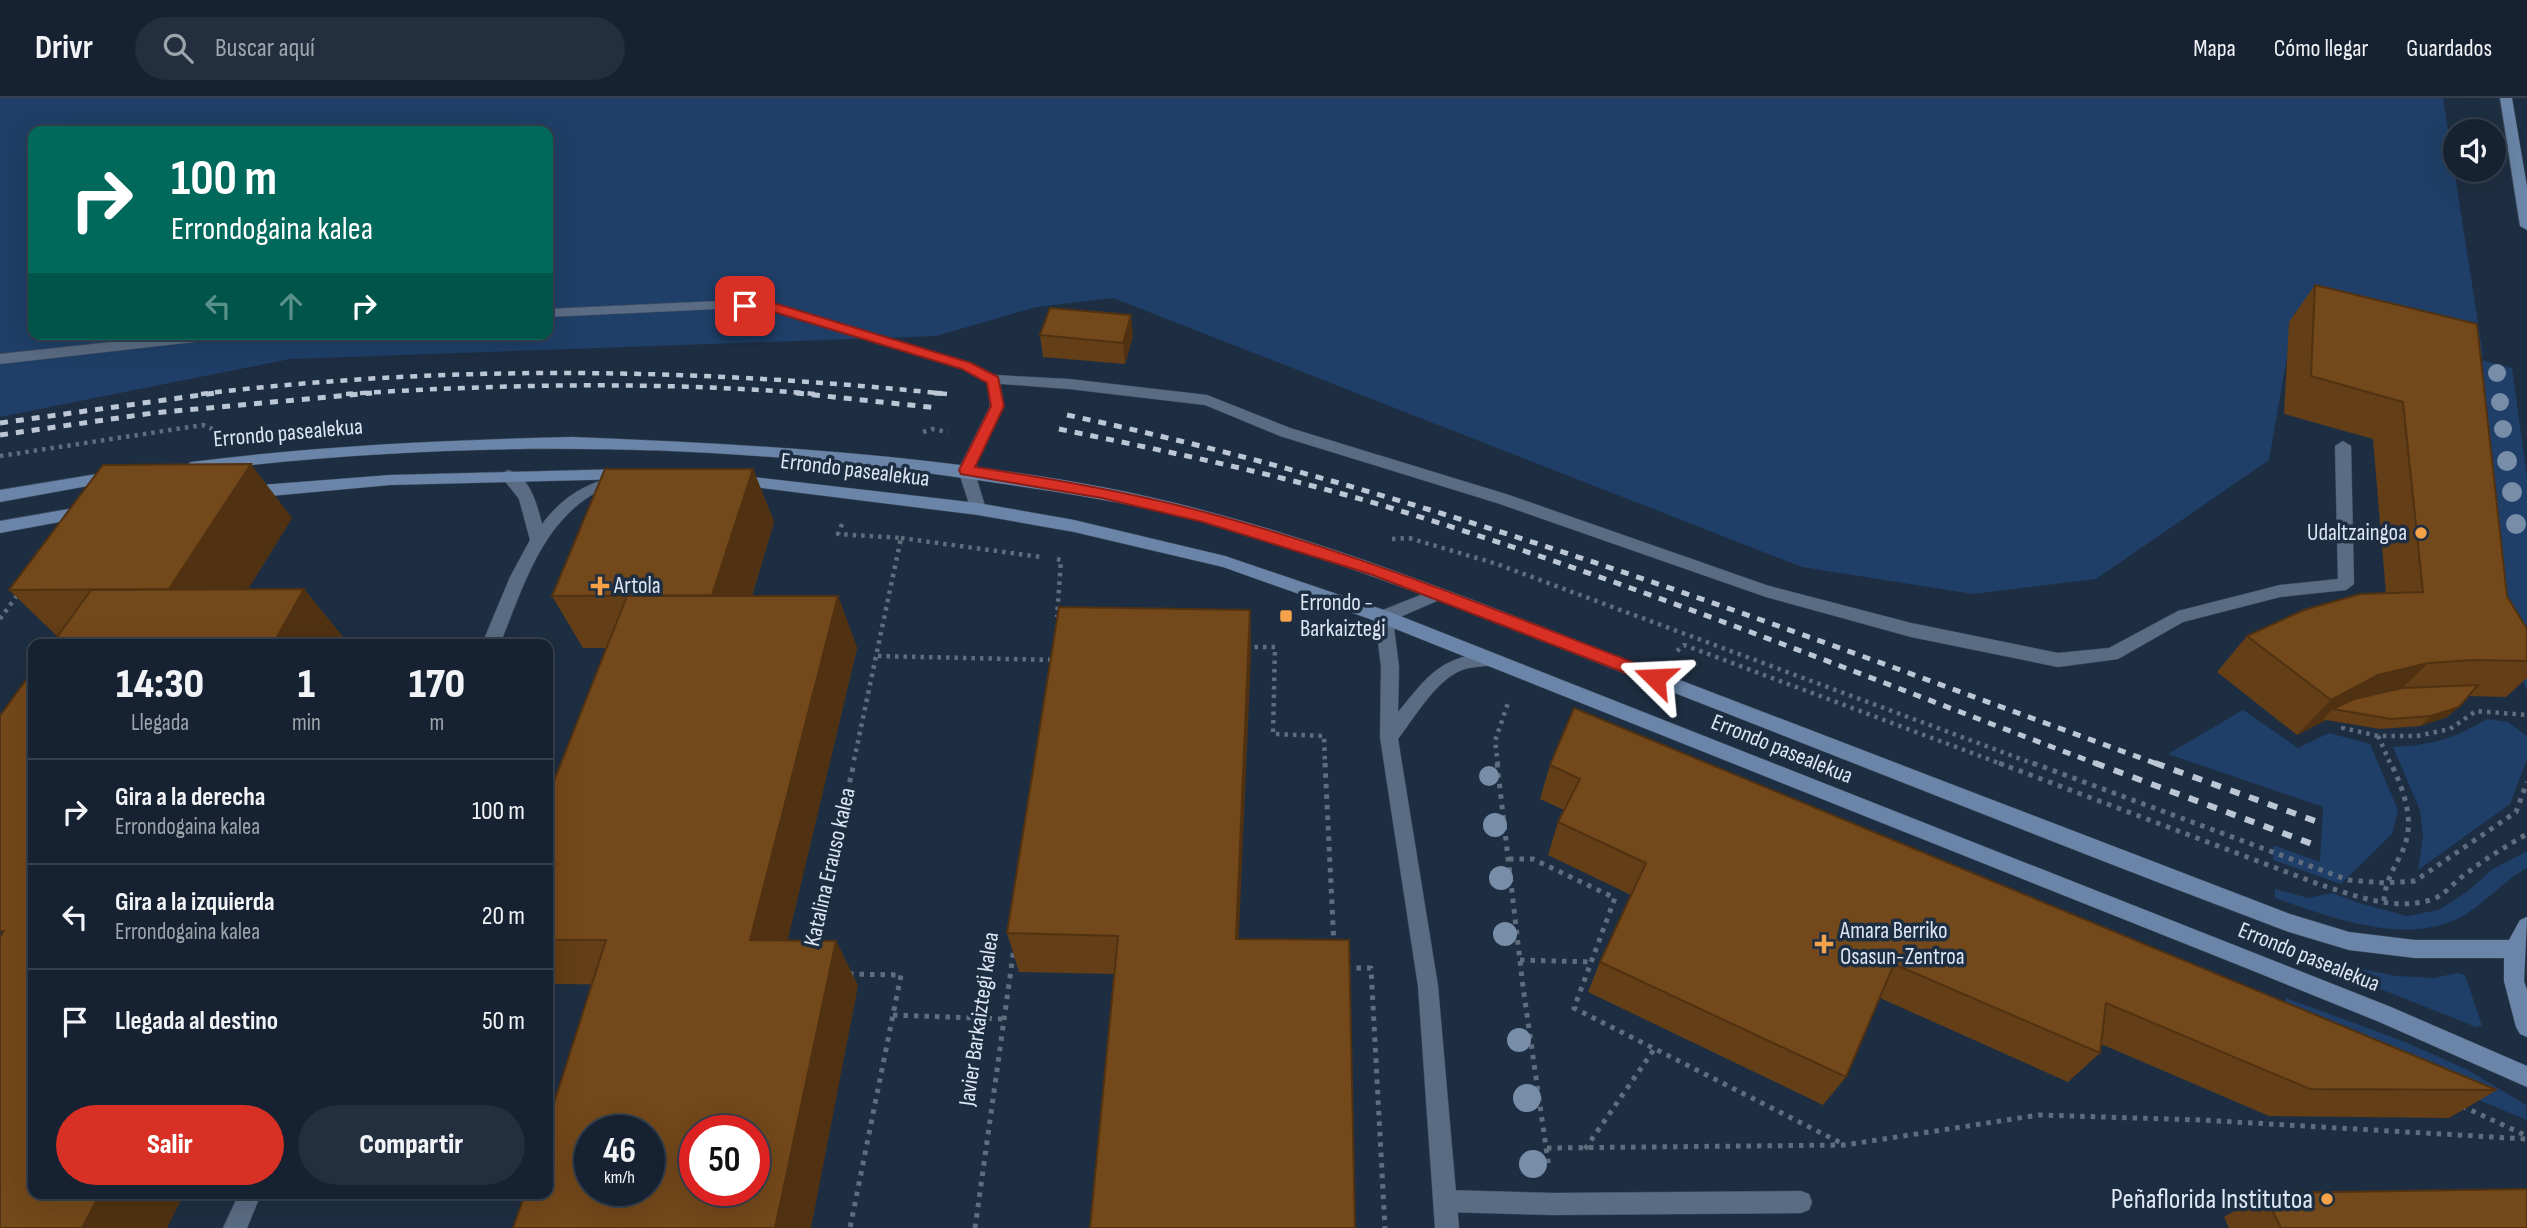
<!DOCTYPE html>
<html lang="es">
<meta charset="utf-8">
<style>
body{margin:0;font-family:"Sofia Sans Condensed",sans-serif;background:#232f3e;color:#f1f3f6;height:100vh;display:flex;flex-direction:column;font-size:26px;white-space:nowrap}
*{box-sizing:border-box;margin:0}
p{font-size:23px;color:#9ea4ac}
.icon{flex:none;width:38px;height:38px;fill:none;stroke:currentColor;stroke-width:2;stroke-linecap:round;stroke-linejoin:round}
.map{position:relative;flex:1;overflow:hidden}
.side{position:absolute;left:28px;top:541px;width:525px;height:560px;display:flex;flex-direction:column;background:#162232;border-radius:14px;box-shadow:0 7px 28px #0002,0 0 0 2px #353f4d}
.side>*{flex:none}
.guide{position:absolute;left:28px;top:28px;width:525px;height:214px;border-radius:14px;box-shadow:0 7px 28px #0002,0 0 0 2px #353f4d;background:#00695c;color:#fff;overflow:hidden}
.tools{position:absolute;left:2443px;top:21px;display:grid;gap:14px}
.tools a{display:grid;place-items:center;width:63px;height:63px;border-radius:50%;background:#162232;box-shadow:0 7px 28px #0002,0 0 0 2px #353f4d;font-size:35px}
.speed{position:absolute;left:574px;top:1017px;display:flex;gap:14px;font-size:35px;font-weight:700;text-align:center}
.speed>*{display:grid;place-content:center;width:91px;height:91px;border-radius:50%;background:#162232;box-shadow:0 7px 28px #0002,0 0 0 2px #353f4d;line-height:1}
.speed small{font-size:18px;font-weight:400}
.speed .limit{border:10px solid #d22;background:#fff;color:#111}
.pin{position:absolute;display:grid;place-items:center;width:60px;height:60px;color:#fff;margin:-30px;border-radius:14px;box-shadow:0 4px 10px #0006}
.me{position:absolute;width:77px;margin:-38px;rotate:291deg;stroke-linejoin:round;filter:drop-shadow(0 0 5px #0008)}
.turn{display:flex;align-items:center;gap:24px;height:147px;padding:0 28px;font-size:32px}
.turn .icon{width:91px;height:91px;stroke-width:2.5}
.turn b{display:block;font-size:49px;line-height:60px}
.lanes{display:flex;align-items:center;height:66px;padding:0 28px;background:#0003;justify-content:center;gap:35px;direction:ltr}
.lanes .off{opacity:.35}
.eta{display:flex;justify-content:space-evenly;align-items:center;height:119px;text-align:center}
.eta b{font-size:42px;font-weight:800;line-height:49px}
.primary-button{display:flex;gap:14px;margin-top:auto;padding:14px 28px}
.primary-button a{flex:1;height:80px;border-radius:42px;background:#d93025;color:#fff;font-size:28px;font-weight:800;line-height:80px;text-align:center}
.primary-button a+a{background:#232f3e;color:#f1f3f6}
ul{padding:0;list-style:none}
li{display:flex;align-items:center;gap:21px;height:105px;padding:0 28px;border-top:2px solid #353f4d}
li div{flex:1}
li b{display:block;font-size:26px}
li em{font-style:normal}
header{display:flex;align-items:center;gap:42px;box-sizing:border-box;height:98px;padding:0 35px;background:#162232;border-bottom:2px solid #353f4d}
header strong{font-size:33px}
nav{display:flex;gap:38px;margin-inline-start:auto;font-size:24px}
.search{width:490px;height:63px;background:#232f3e;display:flex;align-items:center;gap:18px;box-sizing:border-box;padding:0 24px;border-radius:38px;color:#9ea4ac;font-size:26px}
.map>svg:first-child{display:block}
.green{fill:#1f3f68;fill-rule:evenodd}
.lines{fill:none;stroke-linecap:round;stroke-linejoin:round}
.service-casing{stroke:#3e4b5d;stroke-width:1}
.minor-casing{stroke:#3e4b5d;stroke-width:1}
.secondary-casing{stroke:#3e4b5d;stroke-width:1}
.path-far1{stroke:#5f6d7f;stroke-width:4.5;stroke-dasharray:3.5 5;stroke-linecap:butt}
.path{stroke:#5f6d7f;stroke-width:5;stroke-dasharray:4.5 6;stroke-linecap:butt}
.service{fill:#5a6c83;fill-rule:evenodd}
.minor{fill:#5a6c83;fill-rule:evenodd}
.secondary{fill:#6a85a7;fill-rule:evenodd}
.rail-far2{stroke:#bcc7d6;stroke-width:4.5;stroke-dasharray:7 7;stroke-linecap:butt}
.rail-far1{stroke:#bcc7d6;stroke-width:5;stroke-dasharray:8 8;stroke-linecap:butt}
.rail{stroke:#bcc7d6;stroke-width:6;stroke-dasharray:10 10;stroke-linecap:butt}
.tree{fill:#788da8}
.wall{fill:#633e16}
.shaded-wall{fill:#503212}
.building{fill:#73481a;stroke:#503212;stroke-width:2;fill-rule:evenodd}
.route{fill:#d93025;stroke:#8d1f18;stroke-width:2}
.poi-dot{fill:#f7a149;stroke:#1e2e42;stroke-width:2.5}
.labels{text-anchor:middle;dominant-baseline:central;stroke-width:7;stroke-linejoin:round;paint-order:stroke}
.street-label{font-size:23px;fill:#dce6f4;stroke:#1e2e42}
.poi-label{font-size:23px;fill:#dce6f4;stroke:#1e2e42;text-anchor:start}
.near-poi-label{font-size:28px;fill:#dce6f4;stroke:#1e2e42;text-anchor:end}
</style>
<header>
<strong>Drivr</strong>
<div class="search"><svg class="icon" aria-label="search" viewBox="0 0 24 24"><circle cx="10" cy="10" r="6"/><path d="M15 15l6 6"/></svg>Buscar aquí</div>
<nav><a>Mapa</a><a>Cómo llegar</a><a>Guardados</a></nav>
</header>
<div class="map">
<svg width="2527" height="1130" viewBox="0 0 2527 1130">
<rect width="100%" height="100%" fill="#1e2e42"/>
<!-- green -->
<g class="green">
<path d="M0 0H2443L2483 257 2295 213 2269 362 2096 481 1973 496 1802 469 1113 200 1036 209 936 238 290 261 0 319ZM33 33H548V236H33Z"/>
<polygon points="2472,260 2512,270 2527,379 2527,591 2508,557"/>
<polygon points="2243,612 2298,650 2329,635 2370,646 2398,712 2392,736 2341,786 2273,762 2273,747 2320,764 2323,709 2168,656"/>
<path d="M2487 621 2508 624 2527 638V661L2510 706 2418 772 2423 739 2420 712 2393 649C2432 647 2454 641 2487 621Z"/>
<path d="M2527 753V770C2501 784 2482 809 2457 821 2400 847 2330 819 2275 800V791L2308 800 2332 795 2362 806 2407 818 2439 812 2468 793 2493 771Z"/>
<polygon points="2286,844 2361,871 2396,878 2434,880 2457,875 2465,877 2482,928 2476,929 2285,853"/>
<polygon points="2286,900 2400,942 2466,971 2526,1007 2527,1022 2286,922"/>
</g>
<g class="lines">
<!-- service casing -->
<g class="service-casing">
<g id="service">
<polygon points="994,277 1069,281 1207,297 1290,330 1509,397 1769,488 1911,525 2058,555 2109,550 2178,513 2280,487 2338,481 2335,348 2343,343 2351,348 2354,486 2346,492 2280,499 2183,524 2118,561 2058,569 1911,539 1766,499 1497,405 1280,338 1205,307 1069,291 989,285 987,282 989,279"/>
<polygon points="1445,1092 1554,1095 1801,1093 1809,1096 1812,1104 1809,1112 1801,1115 1554,1117 1445,1114 1437,1111 1434,1103 1437,1095"/>
</g>
</g>
<!-- minor casing -->
<g class="minor-casing">
<g id="minor">
<polygon points="718,203 772,205 972,265 999,279 1004,308 974,372 986,411 984,415 972,415 958,372 990,308 987,284 962,271 771,213 718,211 548,219 548,211"/>
<polygon points="186,236 237,236 230,240 0,266 0,256"/>
<path d="M508 372C530 378 537 406 542 426 565 396 586 386 621 376L629 381 627 385C618 387 609 389 601 392 542 421 523 490 500 546H482L510 479 530 442 519 401 500 377Z"/>
<path d="M1438 490 1444 492 1446 496 1444 500 1393 522 1399 569 1398 614C1421 587 1435 563 1473 557 1481 556 1487 554 1495 556L1498 561 1495 566C1485 569 1473 568 1462 572 1436 582 1415 619 1398 641L1438 888 1459 1130H1435L1418 888 1380 639 1381 569 1375 519 1378 514Z"/>
<polygon points="239,1096 261,1096 247,1130 223,1130"/>
</g>
</g>
<!-- secondary casing -->
<g class="secondary-casing">
<g id="secondary">
<polygon points="2500,0 2512,0 2527,89 2527,132 2520,128"/>
<path d="M572 339C750 346 926 356 1102 389 1285 424 1459 497 1633 564 1852 648 2071 732 2290 816L2349 834 2415 842H2509L2520 822 2527 819 2524 883 2527 892V939L2520 936 2516 929 2504 883V860H2415L2349 852 2289 834C2070 752 1853 664 1636 580 1493 524 1351 465 1203 424 1129 404 1053 393 977 382 716 343 452 341 191 374L183 369 191 364C318 348 444 342 572 339Z"/>
<polygon points="627,371 635,376 627,381 390,387 249,400 241,394 249,388 390,377"/>
<polygon points="115,373 121,374 123,378 121,382 0,404 0,392"/>
<polygon points="735,377 978,405 1074,422 1225,458 1390,514 2391,909 2527,968 2527,989 2377,923 2241,868 1378,524 1223,469 1074,434 978,417 729,386 727,382 729,378"/>
<polygon points="86,408 94,414 92,418 0,435 0,423"/>
</g>
</g>
<!-- path-far1 -->
<g class="path-far1">
<polyline points="923,334 932,331 948,334"/>
<polyline points="0,358 203,327 217,333"/>
<polyline points="842,426 838,436 901,440 853,667"/>
<polyline points="901,440 1041,459"/>
<polyline points="1392,441 1409,440 1497,466 2037,667"/>
<polyline points="1057,461 1061,462 1057,519"/>
<polyline points="0,521 18,496"/>
<polyline points="1246,549 1275,549 1273,636 1324,638 1325,667"/>
<polyline points="1677,553 1684,547 2004,667"/>
<polyline points="878,558 1054,562"/>
<polyline points="2345,620 2343,630 2378,638 2417,638 2450,631 2476,613 2527,617"/>
<polyline points="2378,638 2391,667"/>
<polyline points="1498,667 1495,643 1508,605"/>
</g>
<!-- path -->
<g class="path">
<polyline points="1325,665 1334,847"/>
<polyline points="1497,665 1523,889 1549,1070"/>
<path d="M1999 665 2321 787C2356 798 2397 814 2433 801 2445 797 2453 785 2463 778 2483 762 2505 749 2527 736"/>
<polyline points="2033,665 2348,782 2384,785 2415,783 2516,714 2527,684"/>
<polyline points="1509,761 1533,761 1615,800 1574,910 1845,1047"/>
<path d="M2384 803C2385 785 2393 772 2401 756 2417 725 2404 694 2391 665"/>
<polyline points="812,848 854,665"/>
<polyline points="1520,862 1592,864"/>
<polyline points="1346,870 1371,870 1385,1130"/>
<polyline points="849,876 901,877 850,1130"/>
<polyline points="893,917 1004,921"/>
<polyline points="2462,1008 2527,1038"/>
<polyline points="1547,1050 1845,1047 2039,1017 2201,1022 2527,1041"/>
<polyline points="1585,1051 1655,950"/>
<polyline points="975,1130 1014,850"/>
</g>
<!-- service -->
<use href="#service" class="service"/>
<!-- minor -->
<use href="#minor" class="minor"/>
<!-- secondary -->
<use href="#secondary" class="secondary"/>
<!-- rail-far2 -->
<g class="rail-far2">
<path d="M201 296C449 266 698 270 947 296"/>
<path d="M346 296C503 286 659 283 816 296"/>
</g>
<!-- rail-far1 -->
<g class="rail-far1">
<polyline points="796,295 938,310"/>
<polyline points="934,295 947,296"/>
<path d="M1067 317C1443 397 1800 536 2160 667"/>
<polyline points="0,325 215,295"/>
<path d="M1059 331C1170 354 1282 377 1391 410 1631 483 1865 579 2100 667"/>
<polyline points="0,337 153,315 372,295"/>
</g>
<!-- rail -->
<g class="rail">
<polyline points="2095,665 2315,747"/>
<polyline points="2155,665 2318,724"/>
</g>
</g>
<!-- trees -->
<g class="tree">
<circle cx="2497" cy="275" r="9"/>
<circle cx="2500" cy="304" r="9"/>
<circle cx="2503" cy="331" r="9"/>
<circle cx="2507" cy="363" r="10"/>
<circle cx="2512" cy="394" r="10"/>
<circle cx="2516" cy="426" r="10"/>
<circle cx="1489" cy="678" r="10"/>
<circle cx="1495" cy="727" r="12"/>
<circle cx="1501" cy="780" r="12"/>
<circle cx="1505" cy="836" r="12"/>
<circle cx="1519" cy="942" r="12"/>
<circle cx="1527" cy="1000" r="14"/>
<circle cx="1533" cy="1066" r="14"/>
</g>
<!-- wall -->
<g class="wall">
<polygon points="2315,187 2477,226 2507,498 2527,531 2527,580 2506,599 2468,598 2447,619 2420,628 2380,631 2326,622 2297,637 2217,574 2247,538 2386,495 2373,341 2284,316 2289,224"/>
<polygon points="1040,237 1133,238 1125,266 1043,259"/>
<polygon points="753,371 774,424 752,498 838,498 857,550 787,843 836,843 858,888 548,886 548,698 606,550 583,550 552,498"/>
<polygon points="292,420 248,491 304,491 346,543 344,546 52,546 57,538 9,492"/>
<polygon points="1250,512 1251,557 1114,876 1019,874 1007,835"/>
<polygon points="1550,667 2497,992 2449,1020 2269,1018 2101,946 2100,955 2068,984 1880,900 1846,979 1823,1007 1588,894 1600,864 1631,797 1548,757 1558,724 1564,712 1540,701"/>
<polygon points="2264,1095 2527,1130 2229,1130 2224,1119"/>
</g>
<!-- shaded-wall -->
<g class="shaded-wall">
<polygon points="1131,217 1133,238 1125,266 1123,245"/>
<polygon points="251,366 292,420 216,543 169,491"/>
<polygon points="753,371 774,424 736,550 712,497"/>
<polygon points="304,491 346,543 344,546 273,546"/>
<polygon points="838,498 857,550 777,887 750,842"/>
<polygon points="1250,512 1251,557 1237,879 1236,841"/>
<polygon points="2428,565 2392,600 2333,611 2323,621 2326,622 2297,637 2331,602 2378,577"/>
<polygon points="2459,609 2447,619 2420,628 2431,618"/>
<polygon points="836,843 858,888 811,1130 775,1130"/>
<polygon points="100,1096 184,1096 167,1130 82,1130"/>
</g>
<!-- building -->
<g class="building">
<polygon points="2315,187 2477,226 2507,498 2527,531 2527,563 2473,562 2428,565 2378,577 2331,602 2247,538 2304,512 2360,496 2423,494 2403,304 2311,278"/>
<polygon points="1050,210 1131,217 1123,245 1040,237"/>
<polygon points="251,366 169,491 9,492 103,367"/>
<polygon points="605,371 753,371 712,497 552,498"/>
<polygon points="304,491 273,546 52,546 91,492"/>
<path d="M627 498H838L750 842 836 843 775 1130H513L525 1096H548V1024L606 842H548V698ZM590 1032H649V1092H590ZM695 1032H754V1092H695Z"/>
<polygon points="1059,509 1250,512 1236,841 1349,842 1355,1130 1090,1130 1118,838 1007,835"/>
<polygon points="33,572 33,1096 100,1096 82,1130 0,1130 0,839 4,833 0,833 0,618"/>
<polygon points="2478,587 2459,609 2431,618 2391,621 2333,611 2354,601 2402,590"/>
<polygon points="1574,610 2497,992 2310,991 2106,905 2100,955 1894,866 1846,979 1600,864 1646,765 1558,724 1580,681 1550,667"/>
<polygon points="2527,1091 2527,1130 2281,1130 2264,1095"/>
</g>
<!-- route -->
<path class="route" d="M745 204 777 206 971 265 998 279 1004 308 975 369C1052 381 1129 394 1204 414 1360 455 1510 518 1661 575L1663 580 1655 586 1649 584 1370 476 1203 424 1102 400 961 376 959 372 991 308 987 285 962 271 771 213 741 210V205Z"/>
<!-- markers -->
<g class="poi-dot">
<circle cx="2421" cy="435" r="7"/>
<path d="M596.5 477.5h7v7h7v7h-7v7h-7v-7h-7v-7h7z"/>
<rect x="1279" y="511" width="14" height="14" rx="3.5"/>
<path d="M1820.5 835.5h7v7h7v7h-7v7h-7v-7h-7v-7h7z"/>
<circle cx="2327" cy="1101" r="7"/>
</g>
<g class="labels">
<!-- street labels -->
<g class="street-label">
<text transform="translate(288 335) rotate(-5)">Errondo pasealekua</text>
<text transform="translate(855 372) rotate(7)">Errondo pasealekua</text>
<text transform="translate(1782 651) rotate(22)">Errondo pasealekua</text>
<text transform="translate(830 769) rotate(-77)">Katalina Erauso kalea</text>
<text transform="translate(2309 859) rotate(22)">Errondo pasealekua</text>
<text transform="translate(979 921) rotate(-82)">Javier Barkaiztegi kalea</text>
</g>
<!-- poi labels -->
<g class="poi-label">
<text x="2407" y="435" text-anchor="end">Udaltzaingoa</text>
<text x="614" y="488">Artola</text>
<text x="1300" y="505">Errondo -<tspan x="1300" dy="26">Barkaiztegi</tspan></text>
<text x="1840" y="833">Amara Berriko<tspan x="1840" dy="26">Osasun-Zentroa</tspan></text>
</g>
<!-- near-poi labels -->
<g class="near-poi-label">
<text x="2313" y="1101">Peñaflorida Institutoa</text>
</g>
</g>
</svg>
<div class="tools">
<a><svg class="icon" aria-label="sound" viewBox="0 0 24 24"><path d="M4 9h4l5-4v14l-5-4H4zM17 9q2 3 0 6"/></svg></a>
</div>
<div class="speed"><div>46<small>km/h</small></div><div class="limit">50</div></div>
<div class="pin" style="left:745px;top:208px;background:#d93025"><svg class="icon" aria-label="arrive" viewBox="0 0 24 24"><path d="M6 21V4h12l-3 4 3 4H6"/></svg></div>
<svg class="me" style="left:1655px;top:580px" viewBox="-20 -20 40 40"><path d="M0-17L14 15 0 8-14 15z" fill="#d93025" stroke="#fff" stroke-width="4"/></svg>
<div class="guide">
<div class="turn"><svg class="icon" aria-label="right" viewBox="0 0 24 24"><path d="M7 20v-9h11M14 6l5 5-5 5"/></svg><div><b>100 m</b>Errondogaina kalea</div></div>
<div class="lanes"><svg class="icon off" aria-label="left" viewBox="0 0 24 24"><path d="M17 20v-9H6M10 6l-5 5 5 5"/></svg><svg class="icon off" aria-label="ahead" viewBox="0 0 24 24"><path d="M12 20V5M6 11l6-6 6 6"/></svg><svg class="icon" aria-label="right" viewBox="0 0 24 24"><path d="M7 20v-9h11M14 6l5 5-5 5"/></svg></div>
</div>
<section class="side">
<div class="eta">
<div><b>14:30</b><p>Llegada</p></div>
<div><b>1</b><p>min</p></div>
<div><b>170</b><p>m</p></div>
</div>
<ul>
<li><svg class="icon" aria-label="right" viewBox="0 0 24 24"><path d="M7 20v-9h11M14 6l5 5-5 5"/></svg><div><b>Gira a la derecha</b><p>Errondogaina kalea</p></div><em>100 m</em></li>
<li><svg class="icon" aria-label="left" viewBox="0 0 24 24"><path d="M17 20v-9H6M10 6l-5 5 5 5"/></svg><div><b>Gira a la izquierda</b><p>Errondogaina kalea</p></div><em>20 m</em></li>
<li><svg class="icon" aria-label="arrive" viewBox="0 0 24 24"><path d="M6 21V4h12l-3 4 3 4H6"/></svg><div><b>Llegada al destino</b></div><em>50 m</em></li>
</ul>
<div class="primary-button"><a>Salir</a><a>Compartir</a></div>
</section>
</div>
